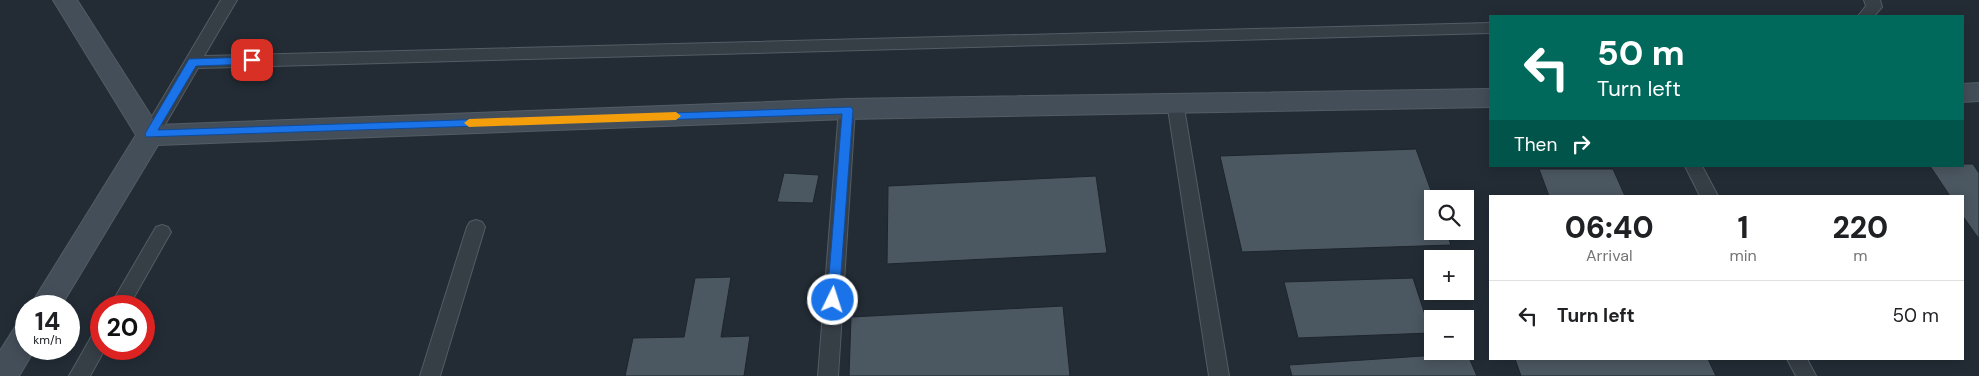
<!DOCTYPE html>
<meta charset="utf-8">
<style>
body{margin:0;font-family:"DM Sans",sans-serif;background:#f2f2f2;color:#202124;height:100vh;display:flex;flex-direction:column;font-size:19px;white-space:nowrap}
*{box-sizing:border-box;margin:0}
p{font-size:16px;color:#757577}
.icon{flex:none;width:28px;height:28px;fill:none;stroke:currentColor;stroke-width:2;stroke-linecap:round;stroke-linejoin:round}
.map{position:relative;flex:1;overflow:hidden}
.panel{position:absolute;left:1489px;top:195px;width:475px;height:165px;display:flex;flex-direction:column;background:#fff;border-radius:0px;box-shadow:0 2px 12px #0003}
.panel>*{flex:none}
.guide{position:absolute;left:1489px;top:15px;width:475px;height:152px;border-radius:0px;box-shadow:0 2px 12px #0003;background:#00695c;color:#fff;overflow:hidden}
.tools{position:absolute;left:1424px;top:190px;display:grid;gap:10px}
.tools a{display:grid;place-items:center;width:50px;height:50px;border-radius:0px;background:#fff;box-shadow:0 2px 12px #0003;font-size:25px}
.speed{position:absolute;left:15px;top:295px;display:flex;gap:10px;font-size:25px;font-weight:700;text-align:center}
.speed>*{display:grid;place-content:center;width:65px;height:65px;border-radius:50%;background:#fff;box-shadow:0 2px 12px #0003;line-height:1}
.speed small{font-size:12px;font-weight:400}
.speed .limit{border:8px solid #d22;background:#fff;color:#111}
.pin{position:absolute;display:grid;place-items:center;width:42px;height:42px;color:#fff;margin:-21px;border-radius:10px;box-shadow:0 2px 8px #0006}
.me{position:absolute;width:55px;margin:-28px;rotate:4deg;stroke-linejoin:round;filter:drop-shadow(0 0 4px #0008)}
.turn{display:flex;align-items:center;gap:18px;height:105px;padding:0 25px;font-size:22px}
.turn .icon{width:65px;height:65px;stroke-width:2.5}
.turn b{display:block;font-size:35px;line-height:42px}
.then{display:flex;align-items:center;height:48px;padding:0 25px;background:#0003;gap:10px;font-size:19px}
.eta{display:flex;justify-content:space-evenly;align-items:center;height:85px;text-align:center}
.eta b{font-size:30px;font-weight:800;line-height:35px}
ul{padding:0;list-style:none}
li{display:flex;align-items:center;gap:15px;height:70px;padding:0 25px;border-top:1px solid #e0e0e0}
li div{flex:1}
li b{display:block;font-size:19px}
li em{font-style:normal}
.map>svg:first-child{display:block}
.building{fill:#4b5761;stroke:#1d252d}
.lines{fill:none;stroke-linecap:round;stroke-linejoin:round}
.lane-casing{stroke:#535c64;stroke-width:2}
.secondary-casing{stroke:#535c64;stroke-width:2}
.lane{fill:#363e46;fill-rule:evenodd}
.secondary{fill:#444e59;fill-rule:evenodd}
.route{fill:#1a73e8;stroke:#114b97}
.slow{fill:#f59e0b}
</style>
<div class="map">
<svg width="1979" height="376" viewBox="0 0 1979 376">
<rect width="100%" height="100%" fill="#232c35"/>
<!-- building -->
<g class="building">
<polygon points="1416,149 1434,199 1432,199 1432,231 1446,231 1451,245 1242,252 1220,156"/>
<polygon points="1962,164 1973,164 1979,173 1979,239 1962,215 1962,196 1950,196 1930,166 1962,166"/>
<polygon points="1539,169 1613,169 1625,196 1549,196"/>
<polygon points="784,173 819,175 813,203 777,202"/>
<polygon points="1096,176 1107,253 887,264 888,186"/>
<polygon points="731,277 721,337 750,336 744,376 625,376 633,338 684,337 695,278"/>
<polygon points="1413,278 1431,333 1298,338 1284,282"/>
<polygon points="1063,306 1070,376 849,376 851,317"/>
<polygon points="1467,353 1477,376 1292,376 1289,365"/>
<polygon points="1515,359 1708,359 1716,376 1521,376"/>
</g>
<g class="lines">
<!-- lane casing -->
<g class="lane-casing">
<g id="lane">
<polygon points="221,0 237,0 204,56 1490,23 1490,33 198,68 156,140 150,141 144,140 142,135 144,130"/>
<polygon points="1864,0 1880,0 1882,7 1874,16 1858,16 1866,6"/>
<polygon points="1175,96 1181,98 1183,102 1229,376 1209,376 1167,102 1169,98"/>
<polygon points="847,103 853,105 855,109 838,376 818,376 839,109 841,105"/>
<polygon points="1685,166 1702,166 1718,196 1700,196"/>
<polygon points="476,220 482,222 485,227 440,376 420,376 467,227 470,222"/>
<polygon points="162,225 168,227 171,232 129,306 110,306 156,227"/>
<polygon points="101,330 101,349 105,349 90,376 69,376 94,332"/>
<polygon points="1787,359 1807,359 1816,376 1796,376"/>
</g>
</g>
<!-- secondary casing -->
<g class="secondary-casing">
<g id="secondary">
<polygon points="53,0 77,0 157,125 847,99 1490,89 1490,107 847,119 158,145 61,306 30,306 136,135"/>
<polygon points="1979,83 1979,101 1962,102 1962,84"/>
<polygon points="26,323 26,349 35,349 19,376 0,376 0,351 15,327"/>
</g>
</g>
<!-- lane -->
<use href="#lane" class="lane"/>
<!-- secondary -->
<use href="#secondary" class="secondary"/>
</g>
<!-- route -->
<polygon class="route" points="252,57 257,60 252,64 196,66 158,130 851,107 853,110 839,300 838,303 833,305 829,303 827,300 842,114 146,137 145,134 146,132 189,59"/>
<!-- slow -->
<polygon class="slow" points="676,112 681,116 676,120 469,127 464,123 469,119"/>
</svg>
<div class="tools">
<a><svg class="icon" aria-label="search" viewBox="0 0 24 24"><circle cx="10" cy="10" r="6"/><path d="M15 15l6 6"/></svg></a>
<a>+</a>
<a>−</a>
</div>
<div class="speed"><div>14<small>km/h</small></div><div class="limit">20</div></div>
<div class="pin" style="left:252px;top:60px;background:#d93025"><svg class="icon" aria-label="arrive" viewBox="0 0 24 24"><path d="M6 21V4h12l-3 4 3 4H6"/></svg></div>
<svg class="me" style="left:833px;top:300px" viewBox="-20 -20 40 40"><circle r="17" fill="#1a73e8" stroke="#fff" stroke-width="3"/><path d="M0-11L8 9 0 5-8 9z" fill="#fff"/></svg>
<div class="guide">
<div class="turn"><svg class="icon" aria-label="left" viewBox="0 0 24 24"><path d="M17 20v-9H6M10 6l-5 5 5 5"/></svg><div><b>50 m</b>Turn left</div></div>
<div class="then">Then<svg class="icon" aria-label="right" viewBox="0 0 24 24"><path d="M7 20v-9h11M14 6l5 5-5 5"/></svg></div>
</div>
<section class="panel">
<div class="eta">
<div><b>06:40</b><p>Arrival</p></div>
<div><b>1</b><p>min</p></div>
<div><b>220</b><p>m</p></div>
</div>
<ul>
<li><svg class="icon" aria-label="left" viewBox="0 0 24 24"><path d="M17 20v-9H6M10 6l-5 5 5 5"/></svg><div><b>Turn left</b></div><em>50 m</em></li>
</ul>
</section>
</div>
